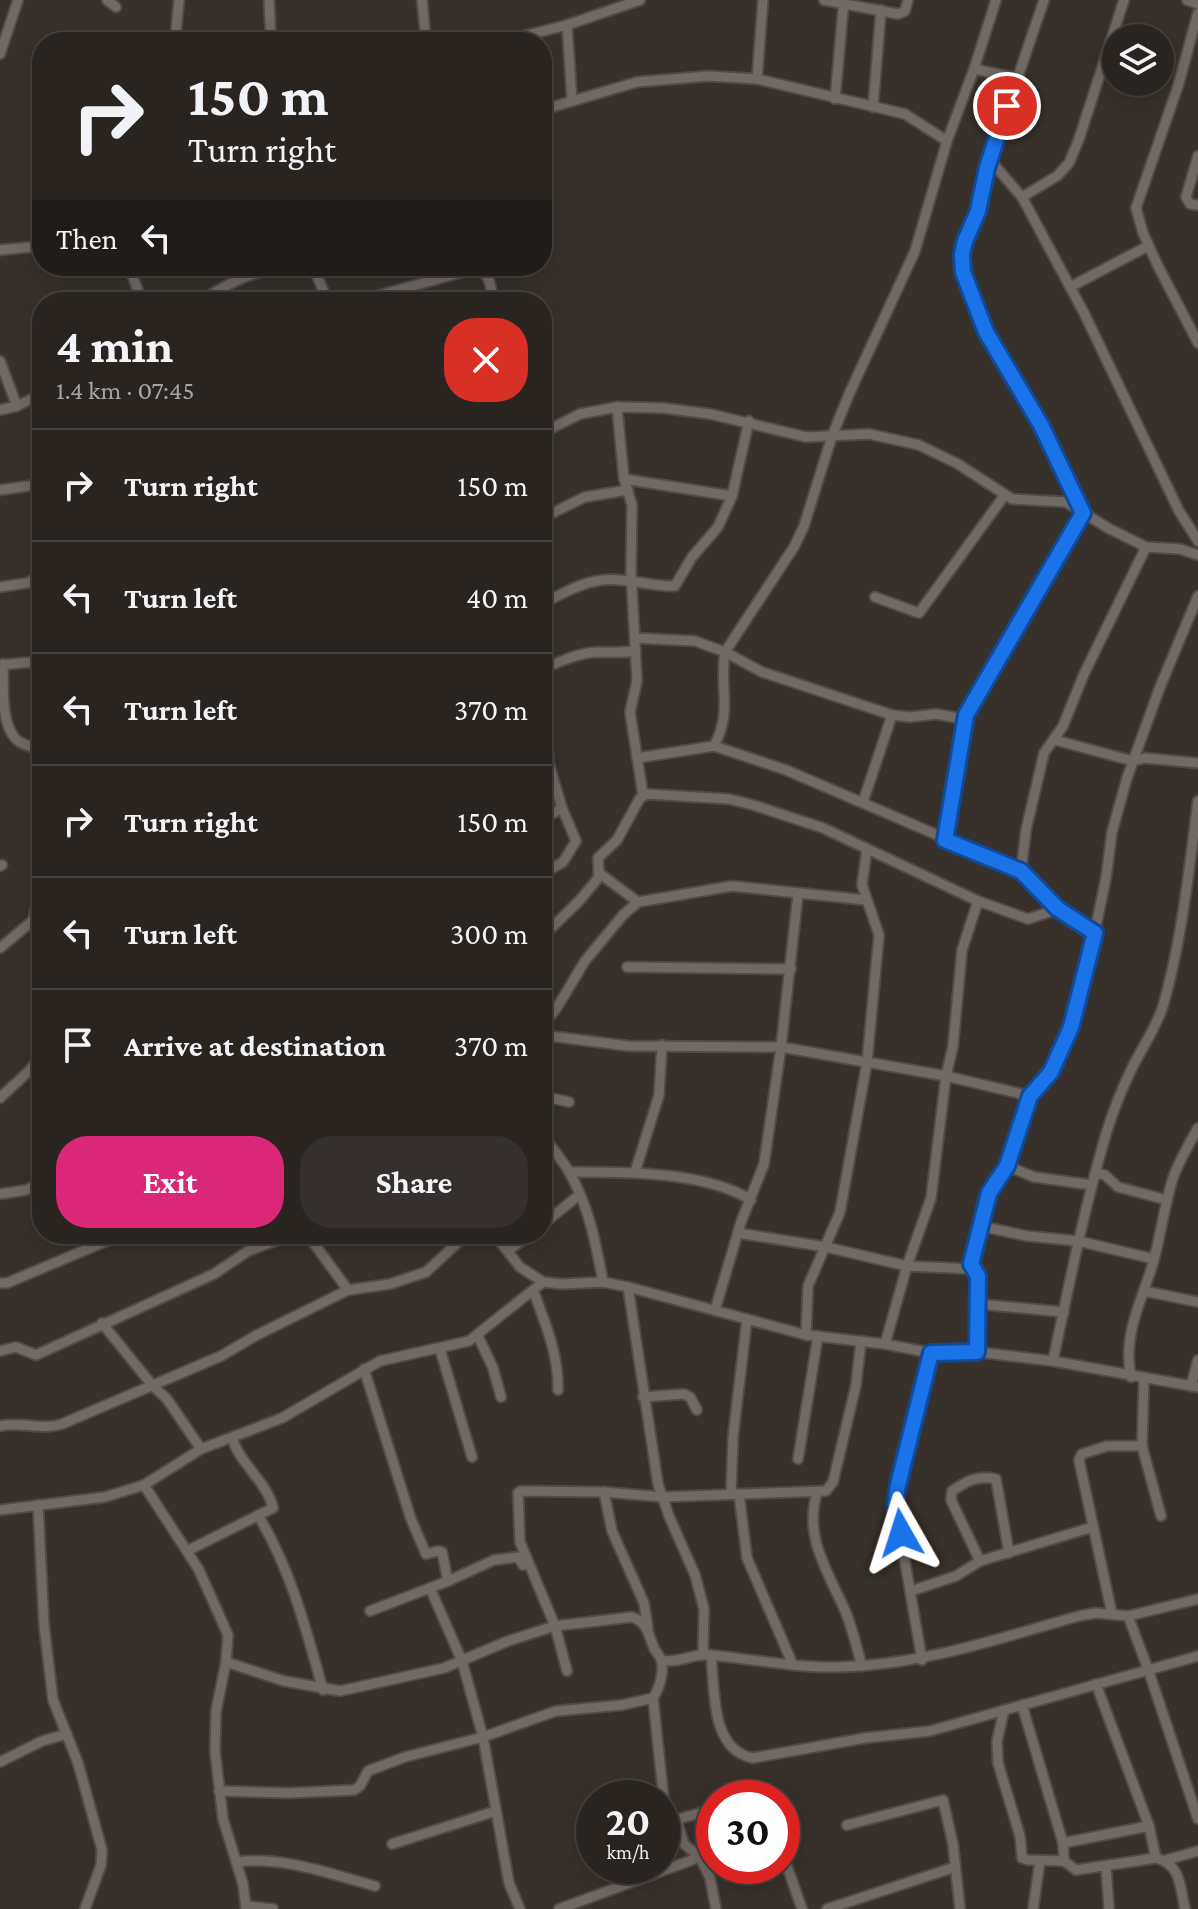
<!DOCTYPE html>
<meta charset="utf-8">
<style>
body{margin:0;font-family:"Crimson Pro",serif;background:#35302d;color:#f1f3f6;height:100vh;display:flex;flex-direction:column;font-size:30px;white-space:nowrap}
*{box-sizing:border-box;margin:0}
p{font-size:26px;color:#a5a4a5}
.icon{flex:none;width:44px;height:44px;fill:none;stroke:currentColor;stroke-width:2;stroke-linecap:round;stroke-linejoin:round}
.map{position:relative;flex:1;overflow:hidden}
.sheet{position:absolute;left:32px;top:292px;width:520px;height:952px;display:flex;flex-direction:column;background:#292420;border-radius:32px;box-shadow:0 4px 20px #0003,0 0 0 2px #45413e}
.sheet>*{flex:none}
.banner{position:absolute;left:32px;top:32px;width:520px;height:244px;border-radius:32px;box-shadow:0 4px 20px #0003,0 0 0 2px #45413e;background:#292420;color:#f1f3f6;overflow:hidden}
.controls{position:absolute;left:1102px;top:24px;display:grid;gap:16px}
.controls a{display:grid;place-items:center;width:72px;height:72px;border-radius:50%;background:#292420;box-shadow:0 4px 20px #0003,0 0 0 2px #45413e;font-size:40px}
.speed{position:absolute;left:576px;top:1780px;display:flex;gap:16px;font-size:40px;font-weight:700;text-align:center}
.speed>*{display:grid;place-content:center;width:104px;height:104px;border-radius:50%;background:#292420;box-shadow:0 4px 20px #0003,0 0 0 2px #45413e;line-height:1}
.speed small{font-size:20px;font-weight:400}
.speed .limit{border:12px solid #d22;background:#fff;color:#111}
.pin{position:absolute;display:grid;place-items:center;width:68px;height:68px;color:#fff;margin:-34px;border:4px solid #fff;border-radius:50%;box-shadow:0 2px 8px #0007}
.me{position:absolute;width:88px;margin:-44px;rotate:354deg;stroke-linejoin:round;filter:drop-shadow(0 0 6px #0008)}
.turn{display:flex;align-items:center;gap:28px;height:168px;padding:0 24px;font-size:36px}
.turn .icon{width:104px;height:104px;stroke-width:2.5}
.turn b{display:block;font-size:56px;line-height:68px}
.then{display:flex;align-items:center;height:76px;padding:0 24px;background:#0003;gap:16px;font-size:30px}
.round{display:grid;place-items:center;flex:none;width:84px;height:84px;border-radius:32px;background:#35302d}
.overview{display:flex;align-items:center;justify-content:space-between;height:136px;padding:0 24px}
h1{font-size:48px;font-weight:700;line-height:60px}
.cta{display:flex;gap:16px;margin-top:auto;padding:16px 24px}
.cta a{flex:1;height:92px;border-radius:32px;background:#db2777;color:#fff;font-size:32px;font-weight:700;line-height:92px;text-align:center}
.cta a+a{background:#35302d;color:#f1f3f6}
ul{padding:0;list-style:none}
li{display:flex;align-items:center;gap:24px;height:112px;padding:0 24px;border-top:2px solid #45413e}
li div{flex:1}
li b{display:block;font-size:30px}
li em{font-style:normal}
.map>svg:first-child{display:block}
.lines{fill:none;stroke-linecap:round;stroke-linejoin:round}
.minor-casing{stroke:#514b48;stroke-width:13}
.minor{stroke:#716964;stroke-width:9}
.route-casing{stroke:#114b97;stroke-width:20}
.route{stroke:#1a73e8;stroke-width:14}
</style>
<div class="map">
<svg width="1198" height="1909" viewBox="0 0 1198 1909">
<rect width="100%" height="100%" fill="#37302b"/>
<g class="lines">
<!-- minor casing -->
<g class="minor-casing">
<g id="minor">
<polyline points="107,0 116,7"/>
<polyline points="269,0 271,42"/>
<polyline points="422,0 426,42"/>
<polyline points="824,0 898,14 905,11 908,0"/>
<polyline points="1187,0 1198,4"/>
<polyline points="1198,13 1178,86 1136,208 1143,233 1158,266 1198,343"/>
<polyline points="567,25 572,101"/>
<polyline points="175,42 179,0"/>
<polyline points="500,42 567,25 640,0"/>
<polyline points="0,54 18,0"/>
<polyline points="974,69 1017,78"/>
<polyline points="757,79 763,0"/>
<polyline points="835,99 844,0"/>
<polyline points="873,107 881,10"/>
<polyline points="542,110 637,82 708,76 757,79 905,114 947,141"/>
<polyline points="1198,156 1186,197 1190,204 1198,205"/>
<polyline points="990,160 1022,197 1084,313 1179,511 1198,541"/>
<polyline points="1022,197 1057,176 1069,163 1079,139 1124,0"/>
<polyline points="0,250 42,246"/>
<polyline points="129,266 142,302"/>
<polyline points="313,266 328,302"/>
<polyline points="1070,287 1148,246"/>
<path d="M199 302C234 280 251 271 293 266"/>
<path d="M355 302 477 268C491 274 491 288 493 302"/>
<polyline points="0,361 17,406 0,410"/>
<polyline points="17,406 42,394"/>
<polyline points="617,407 624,479 632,505 631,572 637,681 630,712 643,795"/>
<polyline points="542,433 580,414 617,407 663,408 710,414 806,437 869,434 919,445 958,464 1012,499 1066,502 1108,528 1146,547 1180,549 1198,555"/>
<polyline points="624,479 732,496"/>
<polyline points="0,490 42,484"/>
<polyline points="542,518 585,497 628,490"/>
<polyline points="0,587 27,583 42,575"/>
<polyline points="875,597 919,613 1004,496"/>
<path d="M542 604C566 591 591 577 619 580 638 581 657 587 675 586L692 557 718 527 732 496 749 421"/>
<polyline points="635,638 695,641 725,652 762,672 892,715 910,717 936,714 964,719"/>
<path d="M3 664C4 686 0 723 16 739 22 745 32 747 40 749"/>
<polyline points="0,665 42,661"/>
<path d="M542 669C559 662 578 653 597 652 611 652 622 653 636 651"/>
<polyline points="542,685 549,764 562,808 576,841 563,862 542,874"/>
<polyline points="1055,740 1133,761 1145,758 1198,763"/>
<path d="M714 746C733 710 719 689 725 652L794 547 804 526 832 436 850 392 915 251 947 141 974 69 996 0"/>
<polyline points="637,758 714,746 786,770 1021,871 1058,909 1095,933"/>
<polyline points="863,802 892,715"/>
<polyline points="542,820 562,808"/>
<polyline points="945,840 966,715 1083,513 1041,425 986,332 967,288 962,254 978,211 987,168 1044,0"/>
<polyline points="0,866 2,865"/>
<polyline points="1021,871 1026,830 1044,753 1063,726 1084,674 1146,547"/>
<polyline points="599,873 638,902"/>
<polyline points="978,901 1028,919 1058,909"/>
<polyline points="33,920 42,886"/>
<polyline points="542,937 580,900 599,877 598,858 617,840 640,798 647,794 729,799 753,805 823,828 978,901 962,950 953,1046 946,1076 931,1198 907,1266 885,1344"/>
<polyline points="0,948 42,913"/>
<polyline points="627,967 791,969"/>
<polyline points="542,1026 556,1009 585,961 623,915 638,902 732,886 866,900"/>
<polyline points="542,1035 628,1046 781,1047 946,1076 1030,1096"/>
<polyline points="542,1096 569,1102"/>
<polyline points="0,1098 30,1070 42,1053"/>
<path d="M542 1135C551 1147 562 1159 569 1172 589 1206 596 1244 603 1282"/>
<polyline points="1007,1166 1034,1177 1092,1185"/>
<path d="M569 1172C623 1172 705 1171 751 1200"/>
<polyline points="635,1172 659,1095 662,1045"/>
<polyline points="1095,1173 1105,1175 1118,1187 1167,1200"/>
<polyline points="0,1194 26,1190 42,1182"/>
<polyline points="542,1225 579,1195"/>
<polyline points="980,1226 1027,1236 1078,1241 1154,1259"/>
<polyline points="738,1233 826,1247 907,1266 973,1269"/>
<polyline points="307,1234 348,1290"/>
<polyline points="494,1234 520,1267 543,1282 562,1284 603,1282 628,1287 806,1335 885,1344 931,1353 977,1352 1053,1361 1198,1387"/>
<polyline points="508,1251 530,1234"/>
<polyline points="0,1283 7,1283 123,1234"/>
<polyline points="628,1287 658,1484 669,1516 695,1575 704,1609 703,1655"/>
<path d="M533 1290C545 1322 559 1356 558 1390"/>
<polyline points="1144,1291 1198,1302"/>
<polyline points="977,1304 1064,1312"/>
<polyline points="715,1310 741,1222 764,1164 781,1047 798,894"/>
<polyline points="102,1323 152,1385 167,1399 201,1449"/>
<polyline points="806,1335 808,1286 840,1212 867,1062 879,935 862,885 867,849"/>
<polyline points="478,1336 493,1368 501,1397"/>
<polyline points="440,1349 472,1457"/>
<polyline points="0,1351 16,1347 36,1355 214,1274 248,1251 294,1234"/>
<polyline points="977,1352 978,1276 971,1264 989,1193 1007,1166 1030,1096 1051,1072 1071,1027 1082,993 1106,878 1112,832 1127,778 1160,687 1198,596"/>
<path d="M1053 1361C1069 1285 1084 1209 1106 1134 1113 1111 1122 1088 1133 1066 1143 1046 1156 1028 1163 1006 1182 940 1189 869 1198 801"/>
<polyline points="364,1369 411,1519 426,1554 438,1551 442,1552 448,1581"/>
<path d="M1131 1377C1122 1334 1142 1301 1153 1263 1161 1235 1164 1206 1173 1178 1179 1161 1189 1144 1198 1128"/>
<polyline points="1144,1379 1142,1446 1161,1516"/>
<polyline points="1191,1386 1198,1360"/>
<polyline points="643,1397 684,1394 690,1397 697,1410"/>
<path d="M0 1426C21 1421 41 1431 62 1424L221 1356 257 1335 348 1290 390 1284 426 1272 467 1234"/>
<polyline points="798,1459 818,1336"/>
<polyline points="144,1485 199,1570 228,1635 226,1662 216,1711 215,1751 223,1819 243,1884 246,1909"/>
<polyline points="604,1492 612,1531 644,1603 648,1629"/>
<path d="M817 1493C804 1535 826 1569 843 1606 852 1625 856 1646 862 1666"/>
<polyline points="731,1494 733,1437 747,1319"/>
<polyline points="739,1494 747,1558 793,1665"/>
<polyline points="38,1505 44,1625 53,1700 78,1763 102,1850 101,1865 85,1909"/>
<polyline points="0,1510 105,1497 144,1485 201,1449 282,1418 380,1361 469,1341 543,1282"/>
<path d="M258 1515C291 1570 306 1629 323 1690"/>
<path d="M187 1551 273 1508C267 1481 239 1464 232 1437"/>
<path d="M980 1561 951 1500 952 1491C967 1481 977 1475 996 1479L1009 1553"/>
<polyline points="430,1588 462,1661 483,1737 509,1883 520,1909"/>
<polyline points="911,1591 956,1576 980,1561 1093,1527"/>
<polyline points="370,1611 448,1581 494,1560 518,1557 523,1565"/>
<polyline points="1112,1614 1079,1460 1082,1454 1107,1446 1142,1446"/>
<polyline points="1128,1616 1148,1669 1198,1819"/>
<path d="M711 1655C715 1689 710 1750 753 1758L865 1738 930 1731 1198 1656"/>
<path d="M662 1660C677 1664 694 1653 710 1655 753 1659 795 1668 839 1667 922 1665 1000 1638 1079 1616L1096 1613 1128 1616 1198 1599"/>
<polyline points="922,1660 895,1504 898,1485 931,1353"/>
<polyline points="567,1671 555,1626 520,1542 518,1493 521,1491 604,1492 663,1497 826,1491 833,1482 856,1385 861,1341"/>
<polyline points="1096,1684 1149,1826 1156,1858"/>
<polyline points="653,1698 664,1801 678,1825 684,1844 700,1857 710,1878 716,1909"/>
<path d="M1022 1705 1063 1843 1064 1861 1076 1870 1156 1858C1181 1864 1180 1887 1185 1909"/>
<polyline points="1004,1710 997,1741 998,1763 1020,1836 1022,1858 1028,1860 1064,1861"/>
<polyline points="0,1762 42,1741 67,1734"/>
<path d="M219 1791 289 1793 354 1790 360 1786 368 1771 405 1757 483 1737 556 1711 622 1705 653 1698C659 1689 665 1671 661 1660 660 1655 656 1653 654 1648 648 1634 648 1623 632 1617L555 1626 508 1641 444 1668 340 1691 284 1681 226 1662"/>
<polyline points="675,1820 714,1809"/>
<polyline points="847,1825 943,1800 953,1844 960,1909"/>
<polyline points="1063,1843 1149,1826"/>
<polyline points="392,1844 496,1811"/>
<polyline points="782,1852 802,1909"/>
<polyline points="1166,1860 1198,1851"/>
<path d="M236 1862C284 1856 330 1874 375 1886"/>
<polyline points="1106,1866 1109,1909"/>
<polyline points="246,1906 273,1909"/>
<polyline points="559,1909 700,1857"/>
<polyline points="827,1909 955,1867"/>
<polyline points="1033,1909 1040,1861"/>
</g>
</g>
<!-- minor -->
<use href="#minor" class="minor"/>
</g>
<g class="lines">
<!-- route casing -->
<g class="route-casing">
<polyline id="route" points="901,1533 895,1504 898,1485 931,1353 977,1352 978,1276 971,1264 989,1193 1007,1166 1030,1096 1051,1072 1071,1027 1095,933 1058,909 1021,871 945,840 966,715 1083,513 1041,425 986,332 963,272 962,254 965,241 978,211 987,168 1007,106"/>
</g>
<!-- route -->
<use href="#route" class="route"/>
</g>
</svg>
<div class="controls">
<a><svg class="icon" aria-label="layers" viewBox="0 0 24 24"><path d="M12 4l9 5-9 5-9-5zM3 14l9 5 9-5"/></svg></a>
</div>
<div class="speed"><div>20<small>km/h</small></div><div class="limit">30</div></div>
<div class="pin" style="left:1007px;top:106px;background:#d93025"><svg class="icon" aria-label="arrive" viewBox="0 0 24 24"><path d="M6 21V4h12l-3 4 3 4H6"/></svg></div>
<svg class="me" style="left:901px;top:1533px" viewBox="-20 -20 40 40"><path d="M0-17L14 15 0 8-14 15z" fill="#1a73e8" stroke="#fff" stroke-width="4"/></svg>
<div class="banner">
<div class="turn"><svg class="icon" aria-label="right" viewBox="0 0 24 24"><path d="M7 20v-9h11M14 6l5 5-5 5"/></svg><div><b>150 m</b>Turn right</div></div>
<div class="then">Then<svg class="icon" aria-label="left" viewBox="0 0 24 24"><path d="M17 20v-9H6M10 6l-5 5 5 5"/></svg></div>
</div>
<section class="sheet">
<div class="overview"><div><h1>4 min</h1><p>1.4 km · 07:45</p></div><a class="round" style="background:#d93025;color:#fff"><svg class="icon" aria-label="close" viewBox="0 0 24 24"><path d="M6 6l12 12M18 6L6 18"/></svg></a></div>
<ul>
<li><svg class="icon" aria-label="right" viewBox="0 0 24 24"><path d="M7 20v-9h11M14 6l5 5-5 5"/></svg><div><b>Turn right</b></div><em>150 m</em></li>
<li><svg class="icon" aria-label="left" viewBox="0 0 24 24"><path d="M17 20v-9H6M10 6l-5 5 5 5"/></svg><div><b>Turn left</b></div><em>40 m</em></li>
<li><svg class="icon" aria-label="left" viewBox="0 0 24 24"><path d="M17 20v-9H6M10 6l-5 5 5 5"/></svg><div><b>Turn left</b></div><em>370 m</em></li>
<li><svg class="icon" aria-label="right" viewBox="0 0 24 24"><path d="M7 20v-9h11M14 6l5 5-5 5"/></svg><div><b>Turn right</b></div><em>150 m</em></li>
<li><svg class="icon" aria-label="left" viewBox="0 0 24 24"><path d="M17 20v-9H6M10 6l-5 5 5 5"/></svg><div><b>Turn left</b></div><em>300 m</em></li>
<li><svg class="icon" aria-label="arrive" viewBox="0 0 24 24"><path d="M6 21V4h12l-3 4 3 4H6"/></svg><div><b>Arrive at destination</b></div><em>370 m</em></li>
</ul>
<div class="cta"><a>Exit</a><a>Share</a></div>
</section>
</div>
